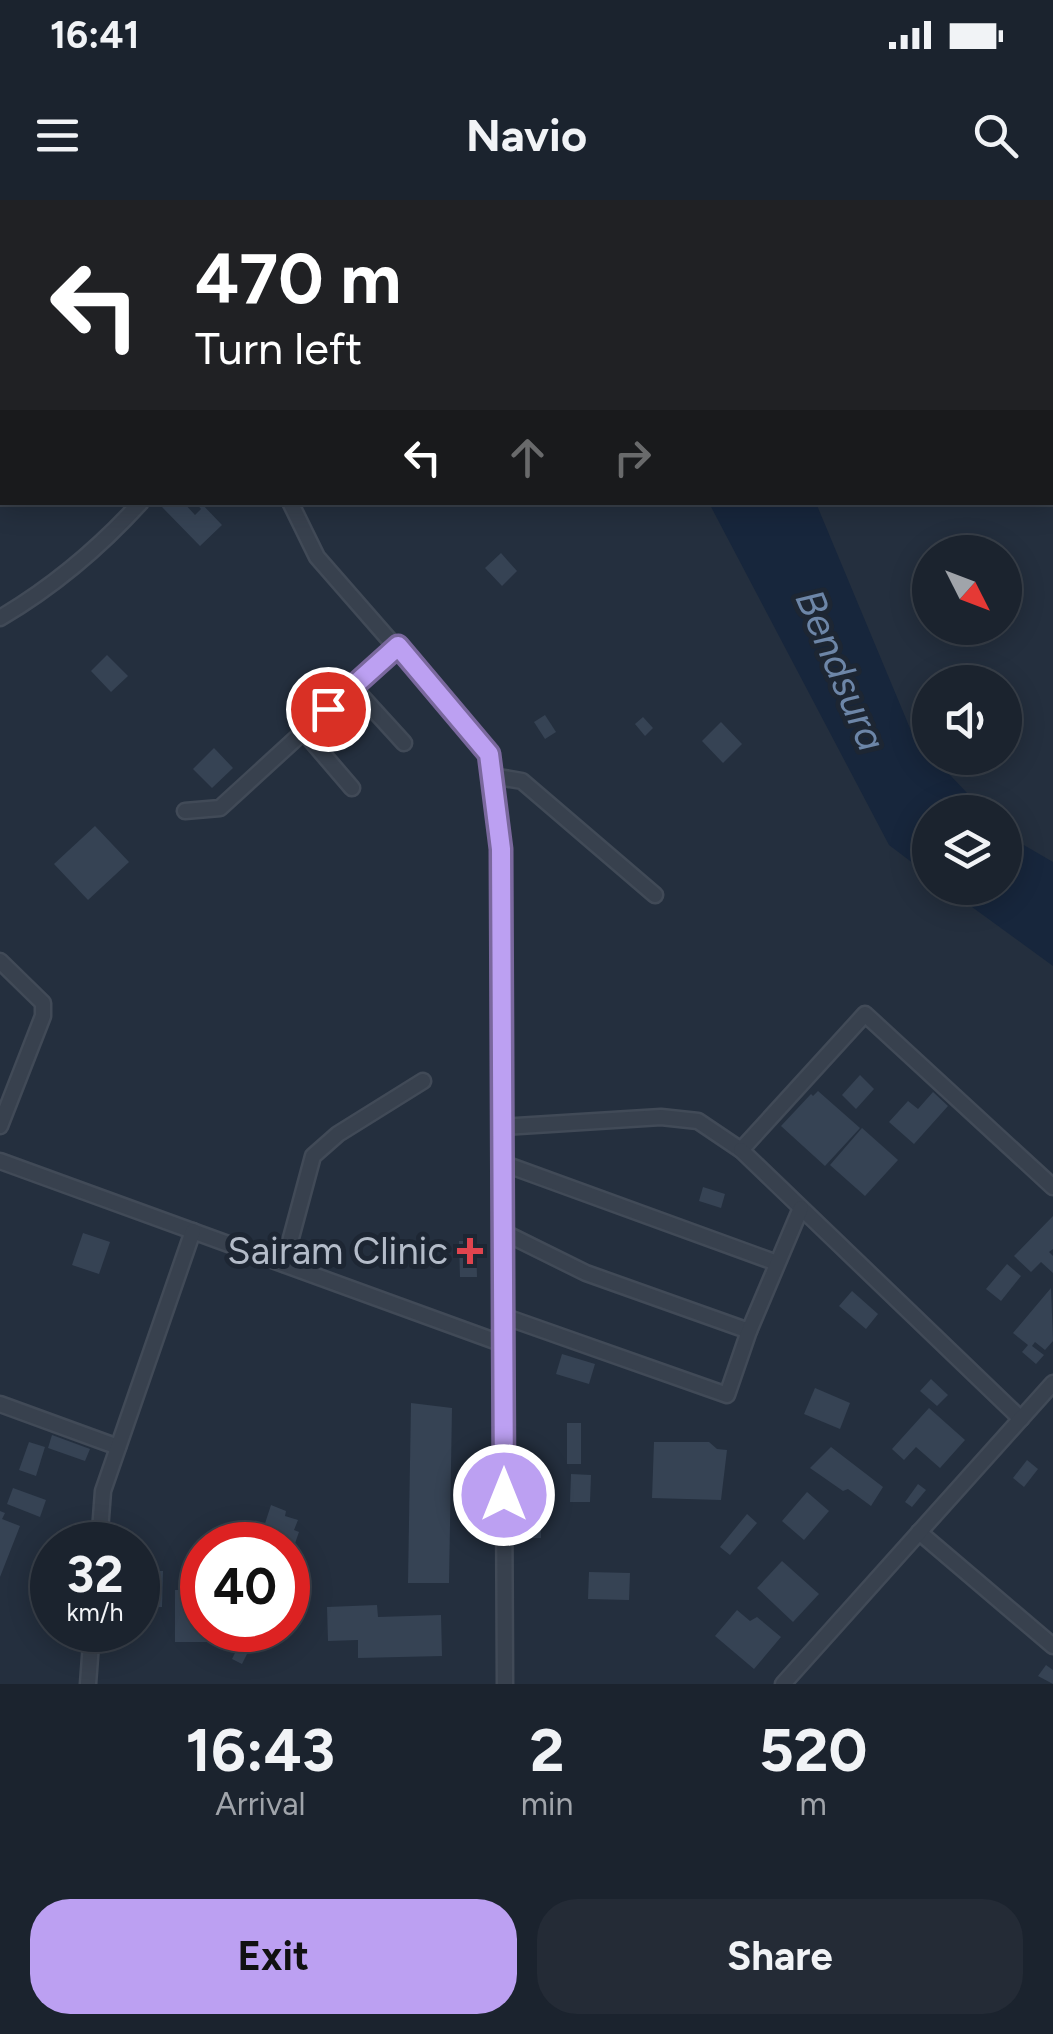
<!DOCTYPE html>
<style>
body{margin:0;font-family:Figtree,sans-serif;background:#242b36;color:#f1f3f6;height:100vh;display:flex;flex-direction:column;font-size:38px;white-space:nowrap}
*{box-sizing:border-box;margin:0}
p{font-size:32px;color:#a0a4aa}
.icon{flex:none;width:55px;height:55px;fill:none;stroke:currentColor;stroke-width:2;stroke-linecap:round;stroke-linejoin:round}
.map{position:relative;height:1484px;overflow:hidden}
.sheet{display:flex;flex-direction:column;background:#1b232e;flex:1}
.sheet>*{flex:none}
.hud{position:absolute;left:0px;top:0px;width:1055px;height:305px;box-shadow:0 5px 25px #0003,0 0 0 2px #39404a;background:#202124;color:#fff;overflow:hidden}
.needle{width:65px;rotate:132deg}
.tools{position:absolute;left:912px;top:335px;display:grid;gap:20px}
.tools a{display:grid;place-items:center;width:110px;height:110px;border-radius:50%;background:#1b232e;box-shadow:0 5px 25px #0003,0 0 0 2px #39404a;font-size:50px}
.speed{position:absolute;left:30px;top:1322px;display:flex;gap:20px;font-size:50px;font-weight:700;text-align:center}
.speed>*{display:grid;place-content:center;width:130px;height:130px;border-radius:50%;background:#1b232e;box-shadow:0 5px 25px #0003,0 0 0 2px #39404a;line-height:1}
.speed small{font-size:25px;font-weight:400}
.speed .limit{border:15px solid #d22;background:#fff;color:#111}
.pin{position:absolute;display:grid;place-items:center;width:85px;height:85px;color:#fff;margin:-42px;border:5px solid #fff;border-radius:50%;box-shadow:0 2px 10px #0007}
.me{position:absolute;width:110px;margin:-55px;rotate:0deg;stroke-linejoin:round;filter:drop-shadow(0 0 8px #0008)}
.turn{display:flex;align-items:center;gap:35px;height:210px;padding:0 30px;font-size:45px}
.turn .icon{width:130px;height:130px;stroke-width:2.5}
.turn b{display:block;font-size:70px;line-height:85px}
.lanes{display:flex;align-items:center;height:95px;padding:0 30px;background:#0003;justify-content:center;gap:50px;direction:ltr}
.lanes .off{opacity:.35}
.eta{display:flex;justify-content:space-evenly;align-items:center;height:170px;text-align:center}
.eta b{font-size:60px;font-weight:700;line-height:70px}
.primary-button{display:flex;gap:20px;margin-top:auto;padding:20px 30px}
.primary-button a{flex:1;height:115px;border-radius:40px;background:#bca0f2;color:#111;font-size:40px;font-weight:700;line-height:115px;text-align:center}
.primary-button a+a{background:#242b36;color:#f1f3f6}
.status{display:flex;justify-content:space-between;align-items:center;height:70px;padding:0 50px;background:#1b232e;direction:ltr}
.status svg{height:28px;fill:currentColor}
header{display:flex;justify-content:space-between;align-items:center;height:130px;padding:0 30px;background:#1b232e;font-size:45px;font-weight:700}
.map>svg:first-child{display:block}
.water{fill:#17263c}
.building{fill:#364354}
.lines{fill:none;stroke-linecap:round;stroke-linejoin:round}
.minor-casing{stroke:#414a57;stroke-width:19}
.minor{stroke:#38414e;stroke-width:14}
.route-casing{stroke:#7a689d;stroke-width:25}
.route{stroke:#bca0f2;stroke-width:18}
.health-dot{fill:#e0444e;stroke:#1d2633;stroke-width:4}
.labels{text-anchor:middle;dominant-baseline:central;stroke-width:10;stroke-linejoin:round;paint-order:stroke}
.poi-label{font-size:38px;fill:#b4bcc9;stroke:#1d2633;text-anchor:end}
.water-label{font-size:40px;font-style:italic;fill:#6d86a8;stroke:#1d2633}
</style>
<div class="status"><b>16:41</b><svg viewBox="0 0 49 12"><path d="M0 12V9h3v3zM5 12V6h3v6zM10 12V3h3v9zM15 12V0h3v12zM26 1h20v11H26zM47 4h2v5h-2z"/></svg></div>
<header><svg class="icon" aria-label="menu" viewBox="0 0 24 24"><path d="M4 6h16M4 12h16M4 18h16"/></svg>Navio<svg class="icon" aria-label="search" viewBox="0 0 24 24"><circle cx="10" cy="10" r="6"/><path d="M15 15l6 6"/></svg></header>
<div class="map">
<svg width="1053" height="1484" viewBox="0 0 1053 1484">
<rect width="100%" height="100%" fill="#242f3e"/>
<!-- water -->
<g class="water">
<polygon points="709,303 816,303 912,533 930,553 930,558 934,558 985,612 930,612 930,676 889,645"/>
<polygon points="1005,634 1053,662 1053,766 946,688 1005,688"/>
</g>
<!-- building -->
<g class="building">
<polygon points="166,302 183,302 195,315 201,309 195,302 200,302 222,325 200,346 162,307"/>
<polygon points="501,353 517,371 502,386 485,368"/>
<polygon points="107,455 128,476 111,492 91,471"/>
<polygon points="545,515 556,532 545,539 534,522"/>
<polygon points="643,517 653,528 645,536 635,524"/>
<polygon points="721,522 742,544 723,563 702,541"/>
<polygon points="214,548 233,568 212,588 193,569"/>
<polygon points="95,626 129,662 88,700 54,664"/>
<polygon points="860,875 874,889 856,909 842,895"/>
<polygon points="818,891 860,928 825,966 781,926 811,894 813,896"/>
<polygon points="933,892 948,906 914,944 889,922 908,901 918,909"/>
<polygon points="862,928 898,960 865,996 830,965"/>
<polygon points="703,987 725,994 721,1008 699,1001"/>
<polygon points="1053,1016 1053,1049 1049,1052 1053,1056 1053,1073 1041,1062 1031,1072 1014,1056"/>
<polygon points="83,1033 110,1042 99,1074 72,1065"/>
<polygon points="459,1041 476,1041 477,1077 460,1077"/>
<polygon points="1007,1064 1021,1076 1001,1101 986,1089"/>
<polygon points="1051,1088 1053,1141 1045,1150 1035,1142 1032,1146 1044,1155 1036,1164 1022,1152 1028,1145 1013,1133"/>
<polygon points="852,1091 878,1114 866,1129 839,1106"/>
<polygon points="562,1154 595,1164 589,1184 556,1174"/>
<polygon points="931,1179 948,1195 937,1206 920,1191"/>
<polygon points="815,1188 850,1203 840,1229 804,1214"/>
<polygon points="411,1203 452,1208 449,1383 408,1383"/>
<polygon points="929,1208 965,1240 940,1268 916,1247 904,1260 892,1249"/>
<rect x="567" y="1223" width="14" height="41"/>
<polygon points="52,1235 90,1249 85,1261 48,1248"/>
<polygon points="29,1242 45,1247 36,1276 19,1270"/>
<polygon points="654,1242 709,1242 717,1249 727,1250 721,1300 652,1298"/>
<polygon points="831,1247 883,1287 871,1306 848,1289 843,1291 810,1268"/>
<polygon points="1027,1260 1038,1269 1024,1287 1013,1278"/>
<polygon points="571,1274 591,1275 590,1302 570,1302"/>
<polygon points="918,1284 926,1290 912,1307 905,1302"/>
<polygon points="13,1288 46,1300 40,1317 7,1304"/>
<polygon points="807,1292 829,1311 804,1340 782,1321"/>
<polygon points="271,1305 286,1311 285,1316 298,1320 294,1330 299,1332 293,1349 288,1345 258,1345"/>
<rect x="521" y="1309" width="20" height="29"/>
<polygon points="0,1311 5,1313 2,1319 20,1326 0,1377"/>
<polygon points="747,1314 757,1323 730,1355 720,1347"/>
<polygon points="782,1361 819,1394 793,1422 757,1388"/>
<polygon points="140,1371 163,1371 162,1407 139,1407"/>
<polygon points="589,1372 630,1373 629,1400 588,1399"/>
<polygon points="175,1390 202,1390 202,1430 227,1430 226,1442 175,1442"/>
<polygon points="377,1405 378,1417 441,1415 442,1456 358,1458 358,1440 328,1441 327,1407"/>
<polygon points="737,1410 750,1421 757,1417 781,1437 754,1469 715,1436"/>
<polygon points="240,1443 250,1448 242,1464 232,1459"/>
<polygon points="1046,1465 1053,1470 1053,1484 1038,1476"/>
</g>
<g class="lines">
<!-- minor casing -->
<g class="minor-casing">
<g id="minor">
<polyline points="275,2 275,0"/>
<polyline points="290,302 317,357 489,554 501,649 505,1484"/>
<path d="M0 418C51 388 101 346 141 302"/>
<polyline points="353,487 404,543"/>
<polyline points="304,532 352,588"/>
<polyline points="492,576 522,581 655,695"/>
<polyline points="185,611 220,608 397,446"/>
<polyline points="0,761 43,803 43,816 0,926"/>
<polyline points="502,927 661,917 698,921 741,950 865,814 1053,987"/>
<polyline points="741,950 1021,1219"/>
<polyline points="0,961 503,1144"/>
<polyline points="502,963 777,1063"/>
<polyline points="503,1032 586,1073 749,1131"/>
<polyline points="284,1064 313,956 338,934 423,881"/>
<polyline points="503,1116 727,1195 749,1131 801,1008"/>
<polyline points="0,1204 118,1247"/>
<polyline points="919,1332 1053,1446"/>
<polyline points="99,1345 103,1291 193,1031"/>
<polyline points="88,1484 92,1430"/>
<polyline points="783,1484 1053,1183"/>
</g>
</g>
<!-- minor -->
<use href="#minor" class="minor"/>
</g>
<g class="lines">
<!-- route casing -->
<g class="route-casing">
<polyline id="route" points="328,509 398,446 489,554 501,649 504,1295"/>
</g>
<!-- route -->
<use href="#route" class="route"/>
</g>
<!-- markers -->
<path class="health-dot" d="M465 1036h10v10h10v10h-10v10h-10v-10h-10v-10h10z"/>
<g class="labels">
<!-- poi labels -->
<g class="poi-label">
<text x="448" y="1051">Sairam Clinic</text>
</g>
<!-- water labels -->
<g class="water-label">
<text transform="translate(841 470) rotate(67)">Bendsura</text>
</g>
</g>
</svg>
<div class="tools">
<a><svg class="needle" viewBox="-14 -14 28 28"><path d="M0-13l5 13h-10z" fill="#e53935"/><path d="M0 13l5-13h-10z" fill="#a0a4aa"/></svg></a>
<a><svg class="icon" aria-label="sound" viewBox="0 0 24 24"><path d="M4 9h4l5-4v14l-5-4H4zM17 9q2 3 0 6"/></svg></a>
<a><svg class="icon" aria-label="layers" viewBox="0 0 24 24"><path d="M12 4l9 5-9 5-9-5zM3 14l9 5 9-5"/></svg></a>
</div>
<div class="speed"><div>32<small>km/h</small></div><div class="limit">40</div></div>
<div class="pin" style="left:328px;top:509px;background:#d93025"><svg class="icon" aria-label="arrive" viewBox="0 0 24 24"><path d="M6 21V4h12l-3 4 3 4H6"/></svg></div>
<svg class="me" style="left:504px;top:1295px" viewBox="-20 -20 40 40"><circle r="17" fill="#bca0f2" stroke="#fff" stroke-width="3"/><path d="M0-11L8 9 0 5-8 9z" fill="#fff"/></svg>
<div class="hud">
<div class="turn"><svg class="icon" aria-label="left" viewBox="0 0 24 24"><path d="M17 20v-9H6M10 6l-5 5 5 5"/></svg><div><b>470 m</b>Turn left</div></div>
<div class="lanes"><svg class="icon" aria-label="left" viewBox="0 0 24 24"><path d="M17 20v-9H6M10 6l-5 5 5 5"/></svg><svg class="icon off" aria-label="ahead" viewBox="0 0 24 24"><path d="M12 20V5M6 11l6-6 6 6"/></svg><svg class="icon off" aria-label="right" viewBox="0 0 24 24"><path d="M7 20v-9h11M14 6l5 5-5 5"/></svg></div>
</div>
</div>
<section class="sheet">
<div class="eta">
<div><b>16:43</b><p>Arrival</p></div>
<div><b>2</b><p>min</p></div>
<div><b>520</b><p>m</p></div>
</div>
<div class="primary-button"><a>Exit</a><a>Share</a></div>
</section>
